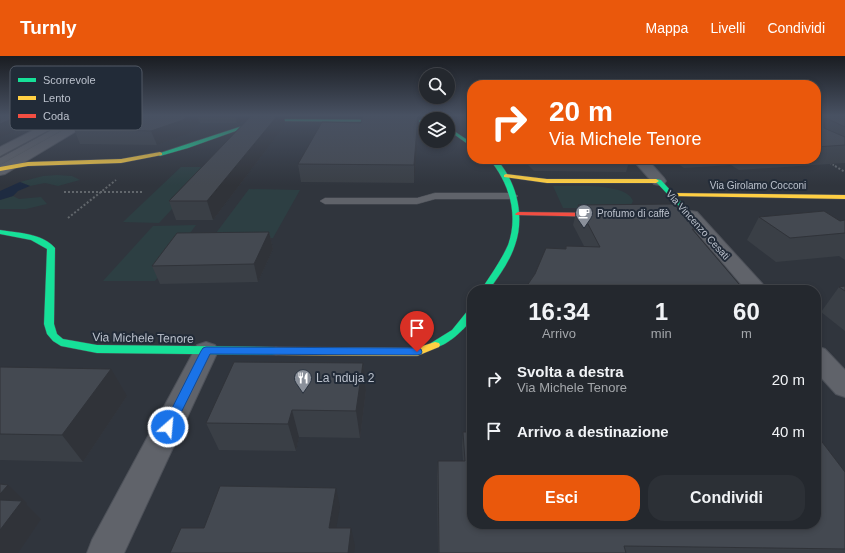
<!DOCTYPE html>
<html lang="it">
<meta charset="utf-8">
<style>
body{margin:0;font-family:Arial,sans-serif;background:#2c3036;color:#f1f3f6;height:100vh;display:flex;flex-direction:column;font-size:15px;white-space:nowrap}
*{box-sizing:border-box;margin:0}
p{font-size:13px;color:#a3a6aa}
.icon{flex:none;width:22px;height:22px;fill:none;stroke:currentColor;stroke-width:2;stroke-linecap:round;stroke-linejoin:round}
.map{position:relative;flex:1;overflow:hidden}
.details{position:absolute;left:467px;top:229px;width:354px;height:244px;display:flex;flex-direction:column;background:#24282e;border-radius:16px;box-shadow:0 2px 6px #0003,0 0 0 1px #41444a}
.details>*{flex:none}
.banner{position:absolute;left:467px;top:24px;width:354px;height:84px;border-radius:16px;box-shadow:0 2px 6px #0003,0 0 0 1px #41444a;background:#ea580c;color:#fff;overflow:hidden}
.buttons{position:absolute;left:419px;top:12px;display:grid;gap:8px}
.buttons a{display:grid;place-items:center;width:36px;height:36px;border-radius:50%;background:#24282e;box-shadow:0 2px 6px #0003,0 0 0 1px #41444a;font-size:20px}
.pin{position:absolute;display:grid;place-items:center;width:34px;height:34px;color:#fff;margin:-41px -17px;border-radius:50% 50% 50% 0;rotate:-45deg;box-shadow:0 0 4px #0007}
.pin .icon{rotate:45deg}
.me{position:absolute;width:44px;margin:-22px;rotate:27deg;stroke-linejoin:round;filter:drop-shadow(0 0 3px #0008)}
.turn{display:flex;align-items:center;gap:14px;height:84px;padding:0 16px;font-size:18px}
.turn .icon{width:52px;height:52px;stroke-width:2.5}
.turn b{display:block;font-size:28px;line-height:34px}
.eta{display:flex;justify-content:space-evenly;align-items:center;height:68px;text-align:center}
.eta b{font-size:24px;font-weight:600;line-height:28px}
.action{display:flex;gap:8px;margin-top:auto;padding:8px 16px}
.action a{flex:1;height:46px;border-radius:16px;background:#ea580c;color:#fff;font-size:16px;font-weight:600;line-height:46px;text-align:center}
.action a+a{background:#2c3036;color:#f1f3f6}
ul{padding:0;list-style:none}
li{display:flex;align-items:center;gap:12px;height:52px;padding:0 16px}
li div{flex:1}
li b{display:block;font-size:15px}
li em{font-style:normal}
header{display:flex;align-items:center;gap:24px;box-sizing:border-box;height:56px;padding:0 20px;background:#ea580c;color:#fff}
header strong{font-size:19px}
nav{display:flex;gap:22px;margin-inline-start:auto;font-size:14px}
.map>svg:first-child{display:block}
.green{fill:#2d3f43}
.water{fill:#1e2b41}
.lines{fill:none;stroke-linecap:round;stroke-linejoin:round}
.lane-casing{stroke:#4d5159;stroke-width:1}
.street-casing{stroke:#4d5159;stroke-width:2}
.fast-casing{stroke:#4d5159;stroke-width:1}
.slow-casing{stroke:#4d5159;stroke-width:1}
.jam-casing{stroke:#4d5159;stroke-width:1}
.path-far1{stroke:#62676c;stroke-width:1.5;stroke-dasharray:1.5 1.5;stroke-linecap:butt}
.path{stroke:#62676c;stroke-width:2;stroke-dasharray:2 2;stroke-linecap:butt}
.lane{fill:#60636a;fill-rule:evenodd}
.street{fill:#60636a;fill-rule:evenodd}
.fast{fill:#16e098;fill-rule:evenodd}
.slow{fill:#ffcf43;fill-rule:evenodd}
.jam{fill:#f24e42;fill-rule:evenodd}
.tram{stroke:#5e6268;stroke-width:1}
.wall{fill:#3a3f46}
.shaded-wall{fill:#303339}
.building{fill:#444951;stroke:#303339}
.route{fill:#1a73e8;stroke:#114b97}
.labels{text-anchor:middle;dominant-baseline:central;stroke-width:4;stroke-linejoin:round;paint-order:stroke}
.far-street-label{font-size:10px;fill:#bbc1cc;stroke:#222b38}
.far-poi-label{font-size:10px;fill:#bbc1cc;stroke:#222b38;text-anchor:start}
.street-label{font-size:12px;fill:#bbc1cc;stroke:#222b38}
.poi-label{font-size:12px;fill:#bbc1cc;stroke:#222b38;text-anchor:start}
.key{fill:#222b38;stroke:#505864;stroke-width:1}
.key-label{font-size:11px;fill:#bbc1cc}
</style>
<header>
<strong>Turnly</strong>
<nav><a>Mappa</a><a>Livelli</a><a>Condividi</a></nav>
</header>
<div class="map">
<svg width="845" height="497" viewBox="0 0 845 497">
<rect width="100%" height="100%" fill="#30353d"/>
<!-- green -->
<g class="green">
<polygon points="181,111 211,111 159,167 123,166"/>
<polygon points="57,119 72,120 80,124 58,130 45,127 30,130 20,126 43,120"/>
<path d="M553 130C570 130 627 126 633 145L631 149 619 152H563Z"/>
<polygon points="249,133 300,134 273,182 213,181"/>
<polygon points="13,140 19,143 41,141 47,148 26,153 0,153 0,144"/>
<polygon points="196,169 155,225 103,225 153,170"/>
</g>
<!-- water -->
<polygon class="water" points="20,126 30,130 18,135 13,140 0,144 0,135"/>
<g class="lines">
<!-- lane casing -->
<g class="lane-casing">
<g id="lane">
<polygon points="79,59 89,59 0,109 0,102"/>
<polygon points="435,137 513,137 518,140 513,143 435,143 417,148 325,148 320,145 325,142 417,142"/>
</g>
</g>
<!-- street casing -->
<g class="street-casing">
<g id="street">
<polygon points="90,59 103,59 5,118 0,119 0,109"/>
<polygon points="60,61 64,62 66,64 64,66 0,100 0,91"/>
<polygon points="632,103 647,103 664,122 666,125 664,128 659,129 654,128"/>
<polygon points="691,155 697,156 768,234 746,234 683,160 685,156"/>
<polygon points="206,286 215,289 218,295 124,497 87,497 92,484 194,295 197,289"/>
<polygon points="816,290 825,293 845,314 845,341 836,338 816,316"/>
</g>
</g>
<!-- fast casing -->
<g class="fast-casing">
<g id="fast">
<polygon points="264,63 426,64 426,66 264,65 188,92 160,100 157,98"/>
<polygon points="448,71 472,87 472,91 448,74"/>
<path d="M489 103H495L498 105C517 127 525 161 515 189 510 205 499 220 489 234H481C490 220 501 205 508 189 519 159 509 126 489 103Z"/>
<polygon points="656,123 661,124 693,159 693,161 689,161 657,127 654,126 654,124"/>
<path d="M0 174C18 177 42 177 55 192L54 268 57 278 63 283 97 289 276 291 280 292 281 295 280 298 276 299 97 297 61 290 53 285 47 278 44 268 47 193 31 184 0 178Z"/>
<path d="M472 252C472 255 473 259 472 262 467 272 442 295 431 291L430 289 431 287 452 274 469 253Z"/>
</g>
</g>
<!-- slow casing -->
<g class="slow-casing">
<g id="slow">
<polygon points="160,96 162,97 162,99 121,107 28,110 0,115 0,111 28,106 121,103"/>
<polygon points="506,118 547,123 656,123 659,125 656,127 547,127 504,121 504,119"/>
<polygon points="671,137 845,139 845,143 669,140 669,138"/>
<polygon points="435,286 439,287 440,289 439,291 417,300 276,299 272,298 271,295 272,292 276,291 416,292"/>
</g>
</g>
<!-- jam casing -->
<g class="jam-casing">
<polygon id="jam" points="518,156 606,157 609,159 606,161 516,159 515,158"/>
</g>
<!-- path-far1 -->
<polyline class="path-far1" points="830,107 837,111"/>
<!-- path -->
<g class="path">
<polyline points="835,110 845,116"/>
<polyline points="64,136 142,136"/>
<polyline points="68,162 116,124"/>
</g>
<!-- lane -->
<use href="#lane" class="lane"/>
<!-- street -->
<use href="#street" class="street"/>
<!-- fast -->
<use href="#fast" class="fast"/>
<!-- slow -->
<use href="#slow" class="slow"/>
<!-- jam -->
<use href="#jam" class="jam"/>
<!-- tram -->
<polyline class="tram" points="0,108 89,59"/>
</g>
<!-- wall -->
<g class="wall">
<polygon points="99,59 292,59 284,60 285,69 213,164 176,164 169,145 247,64 237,67 200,67 188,78 157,89 80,88 74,73"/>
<polygon points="363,59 420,59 420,61 419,61 419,69 414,127 301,126 298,108 361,67"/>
<polygon points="453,59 472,59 472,70"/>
<polygon points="816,59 845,59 845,107 739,114 731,109 684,112 671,103 816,103"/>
<polygon points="522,103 630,103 626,116 534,115"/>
<polygon points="578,149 695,173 694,176 744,234 524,234 535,218 565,193 566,190 584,190 573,169"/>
<polygon points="759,161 840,165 845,164 845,204 839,200 776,206 747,184"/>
<polygon points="269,176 273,193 258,226 160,228 152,210"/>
<polygon points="845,230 845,275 821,256 839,231"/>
<polygon points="363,307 366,334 360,382 299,381 296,395 219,394 206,367"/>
<polygon points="0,311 127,340 83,406 0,404"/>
<polygon points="463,376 845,416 845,497 438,497 437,419 438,405 463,405 462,390"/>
</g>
<!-- shaded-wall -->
<g class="shaded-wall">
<polygon points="20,59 48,59 0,82 0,68"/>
<polygon points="189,59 197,59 200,67 188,78 157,89 151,75"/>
<polygon points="235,59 264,59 264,60 237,67"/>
<polygon points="278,59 284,59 285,69 213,164 207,145"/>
<polygon points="418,59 419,69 414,127 414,109"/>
<polygon points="269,176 273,193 258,226 254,208"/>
<polygon points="673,228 670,234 667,234"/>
<polygon points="363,307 366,334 360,382 356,355"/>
<polygon points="111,313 127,340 83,406 62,379"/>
<polygon points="292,354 299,381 296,395 288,368"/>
<polygon points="8,429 27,447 26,448 41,463 18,497 0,497 0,438"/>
<polygon points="336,432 340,451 333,490 329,472"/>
<polygon points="351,472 355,490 354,497 348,497"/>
</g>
<!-- building -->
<g class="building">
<polygon points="0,59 20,59 0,68"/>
<polygon points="99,59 189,59 183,64 151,75 74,73"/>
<polygon points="252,59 278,59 207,145 169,145"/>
<polygon points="363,59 418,59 414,109 298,108 322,66 361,67"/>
<polygon points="816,59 845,59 845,71 826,62 824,63 824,72 845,81 845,89 816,91"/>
<polygon points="674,148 695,173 692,173 744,234 677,234 673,228 667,234 524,234 535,218 546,192 566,193 566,190 600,191 578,149"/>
<polygon points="824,155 840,165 845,164 845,177 790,182 759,161"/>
<polygon points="269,176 254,208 152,210 177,177"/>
<polygon points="845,230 845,235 839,231"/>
<polygon points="234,306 363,307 356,355 292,354 288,368 206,367"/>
<polygon points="0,311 111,313 62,379 0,378"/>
<polygon points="463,376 472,376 472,468 816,468 816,378 845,416 845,493 624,490 626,497 439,497 438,405 465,405"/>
<polygon points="0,428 8,429 0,438"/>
<polygon points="220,430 336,432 329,472 351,472 348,497 170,497 181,472 204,472"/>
<polygon points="0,444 22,445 0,474"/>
</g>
<!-- sky -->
<linearGradient id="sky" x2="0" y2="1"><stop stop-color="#1a1d22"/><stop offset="0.46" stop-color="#485162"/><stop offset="1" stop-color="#485162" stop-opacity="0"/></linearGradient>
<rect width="845" height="129" fill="url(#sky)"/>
<!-- route -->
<polygon class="route" points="206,291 417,292 421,293 422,296 421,298 417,299 210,298 172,375 168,376 164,375 162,371 164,368 201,295 203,292"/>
<!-- icons -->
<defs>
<g id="cafe-pin" transform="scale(0.9)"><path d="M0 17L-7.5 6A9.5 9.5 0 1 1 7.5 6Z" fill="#8a909a" stroke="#222b38"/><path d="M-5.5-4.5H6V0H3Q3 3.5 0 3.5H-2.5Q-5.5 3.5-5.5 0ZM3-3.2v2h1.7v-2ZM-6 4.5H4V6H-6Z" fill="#fff"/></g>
<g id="restaurant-pin" transform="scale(0.9)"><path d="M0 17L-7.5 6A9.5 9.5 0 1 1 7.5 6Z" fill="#8a909a" stroke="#222b38"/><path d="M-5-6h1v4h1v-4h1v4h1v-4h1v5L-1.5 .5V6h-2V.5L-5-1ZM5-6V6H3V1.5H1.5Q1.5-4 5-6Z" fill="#fff"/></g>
</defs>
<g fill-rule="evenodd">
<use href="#cafe-pin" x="584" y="157"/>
<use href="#restaurant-pin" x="303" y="322"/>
</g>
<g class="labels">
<!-- far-street labels -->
<g class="far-street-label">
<text x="758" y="129">Via Girolamo Cocconi</text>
<text transform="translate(698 169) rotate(48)">Via Vincenzo Cesati</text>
</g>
<!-- far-poi labels -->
<g class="far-poi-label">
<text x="597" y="157">Profumo di caffè</text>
</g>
<!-- street labels -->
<g class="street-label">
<text transform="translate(143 282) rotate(1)">Via Michele Tenore</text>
</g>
<!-- poi labels -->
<g class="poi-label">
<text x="316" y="322">La 'nduja 2</text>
</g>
</g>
<!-- legend -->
<rect x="10" y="10" width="132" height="64" rx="6" class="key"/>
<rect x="18" y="22" width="18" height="4" fill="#16e098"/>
<rect x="18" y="40" width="18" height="4" fill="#ffcf43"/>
<rect x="18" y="58" width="18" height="4" fill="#f24e42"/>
<g class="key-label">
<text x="43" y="28">Scorrevole</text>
<text x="43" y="46">Lento</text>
<text x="43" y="64">Coda</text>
</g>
</svg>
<div class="buttons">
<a><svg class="icon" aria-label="search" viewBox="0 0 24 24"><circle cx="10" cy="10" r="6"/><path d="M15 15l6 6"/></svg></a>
<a><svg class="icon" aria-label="layers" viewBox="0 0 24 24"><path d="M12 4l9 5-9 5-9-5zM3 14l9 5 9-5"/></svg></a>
</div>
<div class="pin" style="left:417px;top:296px;background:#d93025"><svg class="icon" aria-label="arrive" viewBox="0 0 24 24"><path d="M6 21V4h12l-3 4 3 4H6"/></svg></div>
<svg class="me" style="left:168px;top:371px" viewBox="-20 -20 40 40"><circle r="17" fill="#1a73e8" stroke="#fff" stroke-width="3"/><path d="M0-11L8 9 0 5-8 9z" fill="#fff"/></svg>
<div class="banner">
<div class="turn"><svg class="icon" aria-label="right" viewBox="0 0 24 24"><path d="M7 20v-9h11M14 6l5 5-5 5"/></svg><div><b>20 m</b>Via Michele Tenore</div></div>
</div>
<section class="details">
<div class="eta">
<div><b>16:34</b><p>Arrivo</p></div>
<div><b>1</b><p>min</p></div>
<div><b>60</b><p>m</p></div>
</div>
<ul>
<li><svg class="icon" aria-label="right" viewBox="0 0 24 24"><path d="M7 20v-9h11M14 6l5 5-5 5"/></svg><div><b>Svolta a destra</b><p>Via Michele Tenore</p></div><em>20 m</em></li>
<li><svg class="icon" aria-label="arrive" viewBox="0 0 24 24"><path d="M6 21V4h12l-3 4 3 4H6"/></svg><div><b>Arrivo a destinazione</b></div><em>40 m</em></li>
</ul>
<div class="action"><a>Esci</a><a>Condividi</a></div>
</section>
</div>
